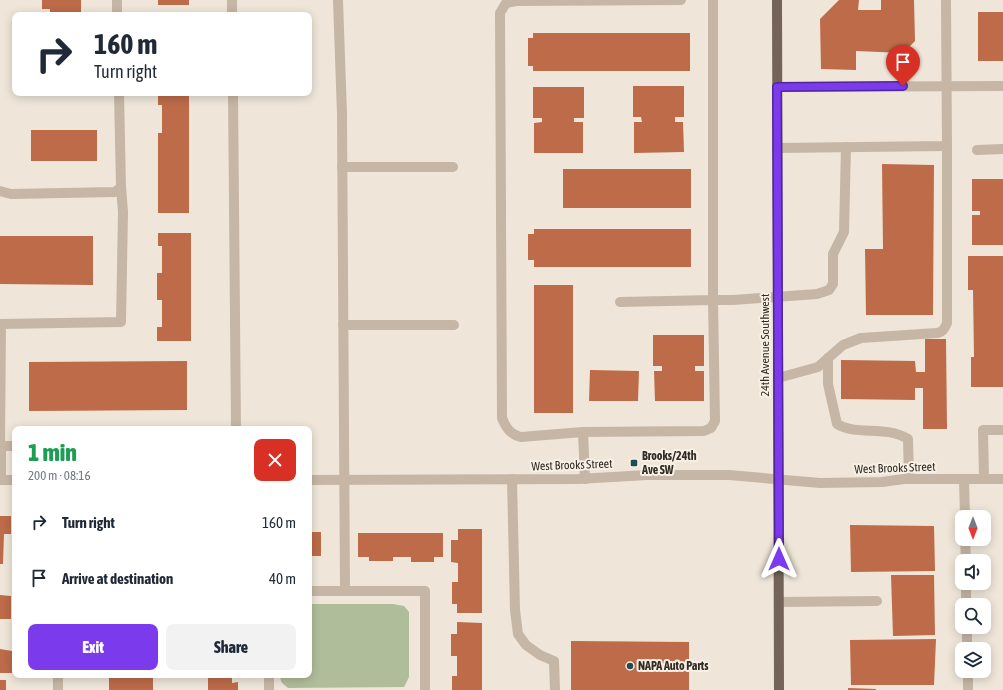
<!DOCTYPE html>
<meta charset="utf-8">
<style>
body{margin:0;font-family:"Asap Condensed",sans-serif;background:#f2f2f3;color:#1f2937;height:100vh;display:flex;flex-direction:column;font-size:15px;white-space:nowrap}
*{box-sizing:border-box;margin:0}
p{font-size:13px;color:#747a83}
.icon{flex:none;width:22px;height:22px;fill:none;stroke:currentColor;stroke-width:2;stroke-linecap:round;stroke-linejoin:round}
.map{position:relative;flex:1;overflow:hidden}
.drawer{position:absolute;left:12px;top:426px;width:300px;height:252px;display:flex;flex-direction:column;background:#fff;border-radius:8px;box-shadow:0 2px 10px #0003}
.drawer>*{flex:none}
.hud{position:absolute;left:12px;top:12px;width:300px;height:84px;border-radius:8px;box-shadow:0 2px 10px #0003;background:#fff;color:#1f2937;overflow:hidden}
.needle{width:26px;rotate:180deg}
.fabs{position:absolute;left:955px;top:510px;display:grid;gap:8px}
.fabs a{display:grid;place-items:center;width:36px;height:36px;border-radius:8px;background:#fff;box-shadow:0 2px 10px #0003;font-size:20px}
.pin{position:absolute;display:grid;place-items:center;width:34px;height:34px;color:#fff;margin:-41px -17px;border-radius:50% 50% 50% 0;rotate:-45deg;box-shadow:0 0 4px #0007}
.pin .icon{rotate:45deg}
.me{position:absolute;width:44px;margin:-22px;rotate:0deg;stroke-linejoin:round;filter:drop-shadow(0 0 3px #0008)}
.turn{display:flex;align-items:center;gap:14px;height:84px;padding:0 16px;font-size:18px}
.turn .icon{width:52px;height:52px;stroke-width:2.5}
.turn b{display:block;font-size:28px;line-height:34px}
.round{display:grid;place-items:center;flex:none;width:42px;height:42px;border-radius:8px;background:#f2f2f3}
.summary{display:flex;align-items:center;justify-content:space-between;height:68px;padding:0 16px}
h1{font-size:24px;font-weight:800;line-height:30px;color:#1e9e55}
.button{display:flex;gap:8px;margin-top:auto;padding:8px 16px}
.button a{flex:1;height:46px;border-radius:8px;background:#7c3aed;color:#fff;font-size:16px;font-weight:800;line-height:46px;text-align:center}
.button a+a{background:#f2f2f3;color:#1f2937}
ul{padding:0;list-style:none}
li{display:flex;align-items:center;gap:12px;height:56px;padding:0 16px}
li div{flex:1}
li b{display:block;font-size:15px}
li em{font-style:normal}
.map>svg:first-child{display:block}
.green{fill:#b0bd9a}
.building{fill:#bd6b49}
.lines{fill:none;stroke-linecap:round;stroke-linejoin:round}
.minor{stroke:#c6b6a6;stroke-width:10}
.major{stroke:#746358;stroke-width:10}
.route-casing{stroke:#51269a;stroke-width:10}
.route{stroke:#7c3aed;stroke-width:7}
.poi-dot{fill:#1f4b51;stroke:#f7f0e5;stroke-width:1.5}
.labels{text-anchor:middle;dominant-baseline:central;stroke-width:4;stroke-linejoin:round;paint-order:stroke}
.street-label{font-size:12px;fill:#332b26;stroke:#f7f0e5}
.poi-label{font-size:12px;font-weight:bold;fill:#332b26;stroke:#f7f0e5;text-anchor:start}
</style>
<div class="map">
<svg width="1003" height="690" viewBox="0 0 1003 690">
<rect width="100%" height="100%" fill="#efe6d9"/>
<!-- green -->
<path class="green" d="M309 604H393L404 606 409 612V677L404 687 288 688C283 684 280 682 280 675H309Z"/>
<!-- building -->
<g class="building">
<polygon points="42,0 81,0 81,15 50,15 50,9 42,9"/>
<rect x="158" y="0" width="31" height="5"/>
<polygon points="839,0 859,0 858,10 881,10 881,0 914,0 915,41 903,53 856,51 856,70 821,69 820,19"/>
<rect x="978" y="12" width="25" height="49"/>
<polygon points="533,33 690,33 690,71 533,71 533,66 528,66 528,38 533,38"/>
<polygon points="633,86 684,86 684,117 675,117 675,122 683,122 684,152 634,153 634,122 642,122 641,117 633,117"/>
<polygon points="533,87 584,87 584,118 574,118 574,122 583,122 583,153 534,153 534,123 542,122 542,118 533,118"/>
<polygon points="158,93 189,93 189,213 158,213 158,133 162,133 162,105 158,105"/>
<rect x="31" y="130" width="66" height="31"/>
<polygon points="882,164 934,165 933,315 866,315 865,249 883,249"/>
<rect x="563" y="169" width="128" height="39"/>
<polygon points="972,179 1003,179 1003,245 972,245 972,215 980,215 980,211 972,211"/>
<polygon points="534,229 691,229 691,267 534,267 534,260 528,260 528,234 534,234"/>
<polygon points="158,233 191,233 191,341 157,341 157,327 162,327 162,300 157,300 157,273 162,273 162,246 158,246"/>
<polygon points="0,236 93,236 93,285 0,284"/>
<polygon points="968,256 1003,256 1003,387 971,387 971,357 974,357 973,290 968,290"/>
<rect x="534" y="285" width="39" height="128"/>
<polygon points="653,335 704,335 704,366 695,366 695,371 704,371 704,401 655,401 654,371 662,371 662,366 653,366"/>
<polygon points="925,339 946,339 947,429 923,429 923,388 915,388 915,400 841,399 841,360 915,361 916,372 925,372"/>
<polygon points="187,361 187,410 29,411 29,362"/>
<polygon points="590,370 639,371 638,401 589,401"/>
<polygon points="0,516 11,516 11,534 4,534 3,564 0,564"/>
<polygon points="850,525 934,526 935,571 851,572"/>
<polygon points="458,529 482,529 482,613 457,613 457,604 452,604 452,582 458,582 458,563 451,562 451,540 458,540"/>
<polygon points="309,532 321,532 321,556 312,556 312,562 309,562"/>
<polygon points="358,533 443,533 443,557 434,557 434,562 411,562 411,557 393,557 393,561 369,561 369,557 358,557"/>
<polygon points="891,575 934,575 935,635 893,636"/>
<polygon points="0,595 11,596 11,619 0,619"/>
<polygon points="457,622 482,623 482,690 452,690 452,676 457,676 457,656 451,656 451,634 457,634"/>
<polygon points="936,639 934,685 851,685 850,640"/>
<polygon points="571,641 689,642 689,690 571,690"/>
<polygon points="0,649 12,651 12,673 0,673"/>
<rect x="109" y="675" width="44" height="15"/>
<polygon points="208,675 232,675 232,683 238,682 238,690 208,690"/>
<rect x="0" y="680" width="6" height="10"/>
<polygon points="848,688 876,689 876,690 848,690"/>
</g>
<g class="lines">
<!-- minor -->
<g class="minor">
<polyline points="117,0 117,15"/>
<polyline points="232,0 232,15"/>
<polyline points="338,0 342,114 345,590"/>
<polyline points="777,87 1003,86"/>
<polyline points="233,93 236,429"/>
<polyline points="777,148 947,146 946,0"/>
<polyline points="977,150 1003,149"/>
<polyline points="342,167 453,167"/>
<polyline points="0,191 11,194 115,192 121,187 119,93"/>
<polyline points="620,302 713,300 713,0"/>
<polyline points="343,325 454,325"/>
<path d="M828 358V384L837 424C856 436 887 425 908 439L909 479"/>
<path d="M778 378 818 367 843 345 861 338 937 333C943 332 945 328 947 323V146"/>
<path d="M583 432 521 437C510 434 506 428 502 418L500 13 506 3 516 1 681 0"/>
<polyline points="0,446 1,324 121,322 123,212 121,187"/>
<polyline points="512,479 515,610 518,634 526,645 540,655 554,661 555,690"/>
<polyline points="585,479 583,432 704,431 711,428 715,421 713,300 733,300 817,294 829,290 833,284 833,254 844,232 846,147"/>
<polyline points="964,479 965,517"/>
<polyline points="984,479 983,430 1003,430"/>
<polyline points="0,480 15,480"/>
<polyline points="1,480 1,446 15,446"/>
<polyline points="309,480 578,479 647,475 729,475 820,483 882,482 904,479 1003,479"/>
<polyline points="965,539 966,561"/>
<polyline points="966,583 966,605"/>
<polyline points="309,591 425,591 425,690"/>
<polyline points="779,602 877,601"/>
<polyline points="967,627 967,649"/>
<polyline points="968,671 968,690"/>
<polyline points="269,675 269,690"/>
<polyline points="58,690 58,675"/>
</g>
<!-- major -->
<polyline class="major" points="777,0 779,690"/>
</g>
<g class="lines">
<!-- route casing -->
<g class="route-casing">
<polyline id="route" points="779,559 777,87 903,86"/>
</g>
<!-- route -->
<use href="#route" class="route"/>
</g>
<!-- markers -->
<g class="poi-dot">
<rect x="630" y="459" width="8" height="8" rx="2"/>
<circle cx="630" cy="666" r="4"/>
</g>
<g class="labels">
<!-- street labels -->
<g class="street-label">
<text transform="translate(765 345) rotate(-90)">24th Avenue Southwest</text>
<text transform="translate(572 465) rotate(-2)">West Brooks Street</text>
<text transform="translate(895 468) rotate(-2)">West Brooks Street</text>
</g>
<!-- poi labels -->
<g class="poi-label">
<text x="642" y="456">Brooks/24th<tspan x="642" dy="14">Ave SW</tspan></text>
<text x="638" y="666">NAPA Auto Parts</text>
</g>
</g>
</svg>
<div class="fabs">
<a><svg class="needle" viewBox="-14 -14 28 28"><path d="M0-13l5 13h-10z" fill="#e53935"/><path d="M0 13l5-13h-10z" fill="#747a83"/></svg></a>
<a><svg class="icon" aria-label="sound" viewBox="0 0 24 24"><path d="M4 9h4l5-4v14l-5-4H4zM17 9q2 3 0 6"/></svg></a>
<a><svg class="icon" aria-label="search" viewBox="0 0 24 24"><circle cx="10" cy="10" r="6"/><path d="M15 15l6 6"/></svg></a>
<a><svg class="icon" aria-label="layers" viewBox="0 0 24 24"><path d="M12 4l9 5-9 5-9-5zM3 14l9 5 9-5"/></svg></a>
</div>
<div class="pin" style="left:903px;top:86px;background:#d93025"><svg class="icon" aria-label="arrive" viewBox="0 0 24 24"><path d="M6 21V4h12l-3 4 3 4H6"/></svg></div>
<svg class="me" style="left:779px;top:559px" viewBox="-20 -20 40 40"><path d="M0-17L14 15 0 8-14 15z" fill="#7c3aed" stroke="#fff" stroke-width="4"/></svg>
<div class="hud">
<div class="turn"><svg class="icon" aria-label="right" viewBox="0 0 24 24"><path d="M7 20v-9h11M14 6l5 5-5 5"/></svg><div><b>160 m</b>Turn right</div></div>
</div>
<section class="drawer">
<div class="summary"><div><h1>1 min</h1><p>200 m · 08:16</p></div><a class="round" style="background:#d93025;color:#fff"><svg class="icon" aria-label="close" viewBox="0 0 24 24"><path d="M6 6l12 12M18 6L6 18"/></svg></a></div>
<ul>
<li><svg class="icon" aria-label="right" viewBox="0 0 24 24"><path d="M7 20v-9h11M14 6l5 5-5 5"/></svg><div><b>Turn right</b></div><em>160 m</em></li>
<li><svg class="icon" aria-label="arrive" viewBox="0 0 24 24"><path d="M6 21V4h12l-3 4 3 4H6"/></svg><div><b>Arrive at destination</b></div><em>40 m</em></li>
</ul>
<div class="button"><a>Exit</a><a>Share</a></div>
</section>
</div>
